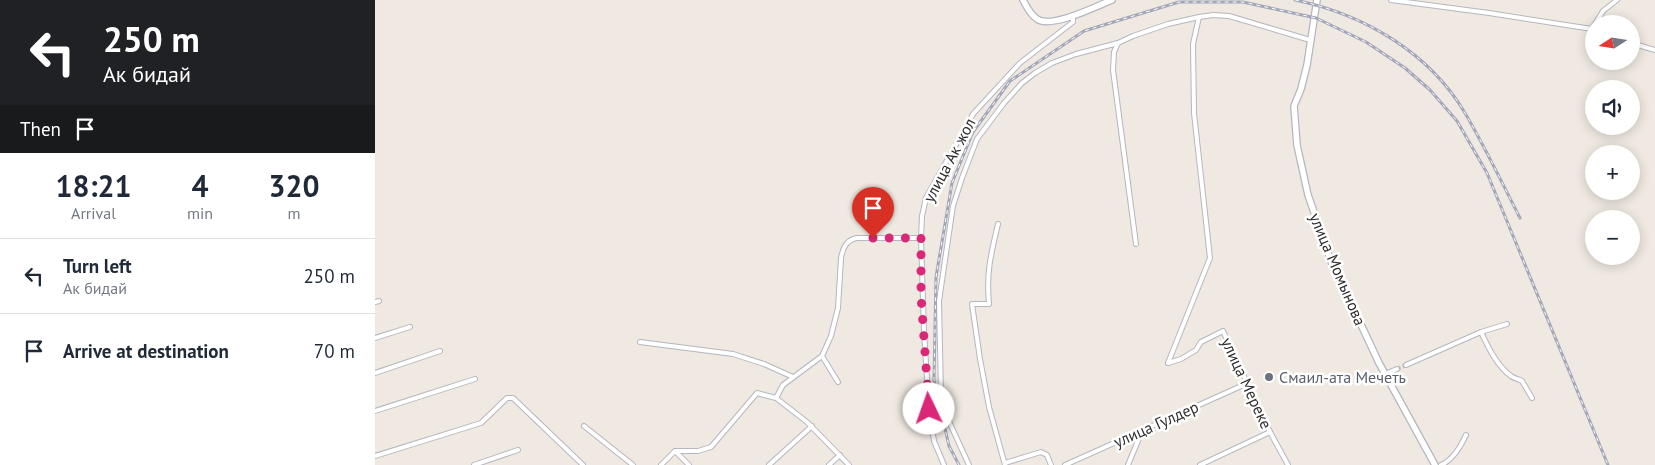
<!DOCTYPE html>
<meta charset="utf-8">
<style>
body{margin:0;font-family:"PT Sans",sans-serif;background:#f6f6f7;color:#1f2937;height:100vh;display:flex;flex-direction:column;font-size:19px;white-space:nowrap}
*{box-sizing:border-box;margin:0}
p{font-size:16px;color:#747a83}
.icon{flex:none;width:28px;height:28px;fill:none;stroke:currentColor;stroke-width:2;stroke-linecap:round;stroke-linejoin:round}
.map{position:relative;flex:1;overflow:hidden}
.side{display:flex;flex-direction:column;background:#fff;width:375px}
.side>*{flex:none}
.guide{background:#202124;color:#fff;overflow:hidden}
.needle{width:32px;rotate:258deg}
.fabs{position:absolute;left:1210px;top:15px;display:grid;gap:10px}
.fabs a{display:grid;place-items:center;width:55px;height:55px;border-radius:50%;background:#fff;box-shadow:0 2px 12px #0003;font-size:25px}
.pin{position:absolute;display:grid;place-items:center;width:42px;height:42px;color:#fff;margin:-51px -21px;border-radius:50% 50% 50% 0;rotate:-45deg;box-shadow:0 0 5px #0007}
.pin .icon{rotate:45deg}
.me{position:absolute;width:55px;margin:-28px;rotate:357deg;stroke-linejoin:round;filter:drop-shadow(0 0 4px #0008)}
.turn{display:flex;align-items:center;gap:18px;height:105px;padding:0 20px;font-size:22px}
.turn .icon{width:65px;height:65px;stroke-width:2.5}
.turn b{display:block;font-size:35px;line-height:42px}
.then{display:flex;align-items:center;height:48px;padding:0 20px;background:#0003;gap:10px;font-size:19px}
.eta{display:flex;justify-content:space-evenly;align-items:center;height:85px;text-align:center}
.eta b{font-size:30px;font-weight:600;line-height:35px}
ul{padding:0;list-style:none}
li{display:flex;align-items:center;gap:15px;height:75px;padding:0 20px;border-top:1px solid #e0e1e3}
li div{flex:1}
li b{display:block;font-size:19px}
li em{font-style:normal}
main{display:flex;flex:1;min-height:0}
.map>svg:first-child{display:block}
.lines{fill:none;stroke-linecap:round;stroke-linejoin:round}
.street-tunnel{stroke:#c8c4bd;stroke-width:4;stroke-dasharray:4 2;stroke-linecap:butt}
.street-casing{stroke:#b4b7c1;stroke-width:6}
.secondary-casing{stroke:#b4b7c1;stroke-width:8}
.street{stroke:#fff;stroke-width:4}
.secondary{stroke:#fff;stroke-width:5.5}
.rail-casing{stroke:#a3a6b8;stroke-width:3}
.rail{stroke:#fff;stroke-width:1;stroke-dasharray:4;stroke-linecap:butt}
.route{stroke:#db2777;stroke-width:9;stroke-dasharray:0 16.2}
.worship-dot{fill:#6b7280;stroke:#fff;stroke-width:2}
.labels{text-anchor:middle;dominant-baseline:central;stroke-width:5;stroke-linejoin:round;paint-order:stroke}
.street-label{font-size:16px;fill:#2e2e2e;stroke:#fff}
.worship-label{font-size:16px;fill:#5b616d;stroke:#fff;text-anchor:start}
</style>
<main>
<section class="side">
<div class="guide">
<div class="turn"><svg class="icon" aria-label="left" viewBox="0 0 24 24"><path d="M17 20v-9H6M10 6l-5 5 5 5"/></svg><div><b>250 m</b>Ак бидай</div></div>
<div class="then">Then<svg class="icon" aria-label="arrive" viewBox="0 0 24 24"><path d="M6 21V4h12l-3 4 3 4H6"/></svg></div>
</div>
<div class="eta">
<div><b>18:21</b><p>Arrival</p></div>
<div><b>4</b><p>min</p></div>
<div><b>320</b><p>m</p></div>
</div>
<ul>
<li><svg class="icon" aria-label="left" viewBox="0 0 24 24"><path d="M17 20v-9H6M10 6l-5 5 5 5"/></svg><div><b>Turn left</b><p>Ак бидай</p></div><em>250 m</em></li>
<li><svg class="icon" aria-label="arrive" viewBox="0 0 24 24"><path d="M6 21V4h12l-3 4 3 4H6"/></svg><div><b>Arrive at destination</b></div><em>70 m</em></li>
</ul>
</section>
<div class="map">
<svg width="1280" height="465" viewBox="0 0 1280 465">
<rect width="100%" height="100%" fill="#efe9e1"/>
<g class="lines">
<!-- street-tunnel -->
<polyline class="street-tunnel" points="1022,369 1031,365"/>
<!-- street casing -->
<g class="street-casing">
<g id="street">
<polyline points="1016,0 1114,13 1217,29 1219,25"/>
<polyline points="1220,24 1228,11 1242,0"/>
<polyline points="1256,43 1280,50"/>
<path d="M623 224C616 254 611 272 614 304H597L605 359 614 407 630 465"/>
<polyline points="761,244 738,70 739,52 743,43 758,36 793,24 824,17 838,15 854,16 935,40"/>
<polyline points="0,302 4,301"/>
<path d="M1106 332C1113 347 1122 366 1136 376 1140 379 1144 379 1147 381L1157 398"/>
<polyline points="0,338 35,327"/>
<polyline points="265,342 358,354 389,364 418,377"/>
<polyline points="447,356 463,382"/>
<polyline points="793,363 835,258 819,113 818,44 824,17"/>
<polyline points="793,363 806,359 821,350 826,342 848,331 895,432 913,465"/>
<polyline points="1031,365 1106,332 1132,324"/>
<polyline points="0,373 65,351"/>
<polyline points="1010,374 1022,369"/>
<polyline points="0,411 100,379"/>
<polyline points="209,426 258,465"/>
<polyline points="300,451 314,465"/>
<polyline points="0,456 106,423 132,398 138,398 208,465"/>
<polyline points="630,463 666,452 672,455 676,465"/>
<polyline points="99,465 143,450"/>
<polyline points="286,465 300,451 323,451 336,447 382,393 401,398"/>
<polyline points="394,465 437,426"/>
<polyline points="454,465 465,455"/>
<path d="M474 465 432 422 401 398 408 385 447 356 456 336 463 308 466 258C468 248 471 240 482 238H546"/>
<polyline points="569,465 559,441 554,409 549,332 546,238 547,216 551,198 598,114 645,63 698,22 698,15"/>
<polyline points="594,465 572,417 566,393 564,301 578,206 587,178 602,139 629,103 647,83 660,73 677,63 701,54 743,43"/>
<polyline points="690,465 873,383"/>
<polyline points="753,465 767,431"/>
<polyline points="825,465 895,432"/>
<path d="M1066 465C1078 460 1086 446 1091 435"/>
</g>
</g>
<!-- secondary casing -->
<g class="secondary-casing">
<g id="secondary">
<path d="M648 0C651 6 656 15 662 19 676 29 722 6 737 0"/>
<polyline points="942,0 932,65 926,89 919,106 922,145 933,195 957,264 989,331 1004,363 1060,465"/>
</g>
</g>
<!-- street -->
<use href="#street" class="street"/>
<!-- secondary -->
<use href="#secondary" class="secondary"/>
<!-- rail casing -->
<g class="rail-casing">
<g id="rail">
<path d="M920 0C988 14 1054 52 1090 113 1110 147 1127 183 1145 218"/>
<polyline points="584,465 574,446 559,380 561,277 577,183 598,132 635,81 709,31 804,2 868,2 941,18 991,42 1030,68 1055,90 1082,121 1112,173 1233,465"/>
</g>
</g>
<!-- rail -->
<use href="#rail" class="rail"/>
</g>
<g class="lines">
<!-- route -->
<polyline class="route" points="498,238 546,238 546,296 554,409"/>
</g>
<!-- markers -->
<circle class="worship-dot" cx="894" cy="377" r="5"/>
<g class="labels">
<!-- street labels -->
<g class="street-label">
<text transform="translate(574 160) rotate(-62)">улица Ак жол</text>
<text transform="translate(963 269) rotate(67)">улица Момынова</text>
<text transform="translate(872 383) rotate(65)">улица Мереке</text>
<text transform="translate(781 424) rotate(-24)">улица Гулдер</text>
</g>
<!-- worship labels -->
<g class="worship-label">
<text x="904" y="377">Смаил-ата Мечеть</text>
</g>
</g>
</svg>
<div class="fabs">
<a><svg class="needle" viewBox="-14 -14 28 28"><path d="M0-13l5 13h-10z" fill="#e53935"/><path d="M0 13l5-13h-10z" fill="#747a83"/></svg></a>
<a><svg class="icon" aria-label="sound" viewBox="0 0 24 24"><path d="M4 9h4l5-4v14l-5-4H4zM17 9q2 3 0 6"/></svg></a>
<a>+</a>
<a>−</a>
</div>
<div class="pin" style="left:498px;top:238px;background:#d93025"><svg class="icon" aria-label="arrive" viewBox="0 0 24 24"><path d="M6 21V4h12l-3 4 3 4H6"/></svg></div>
<svg class="me" style="left:554px;top:409px" viewBox="-20 -20 40 40"><circle r="19" fill="#fff"/><path d="M0-13L10 11 0 6-10 11z" fill="#db2777"/></svg>
</div>
</main>
